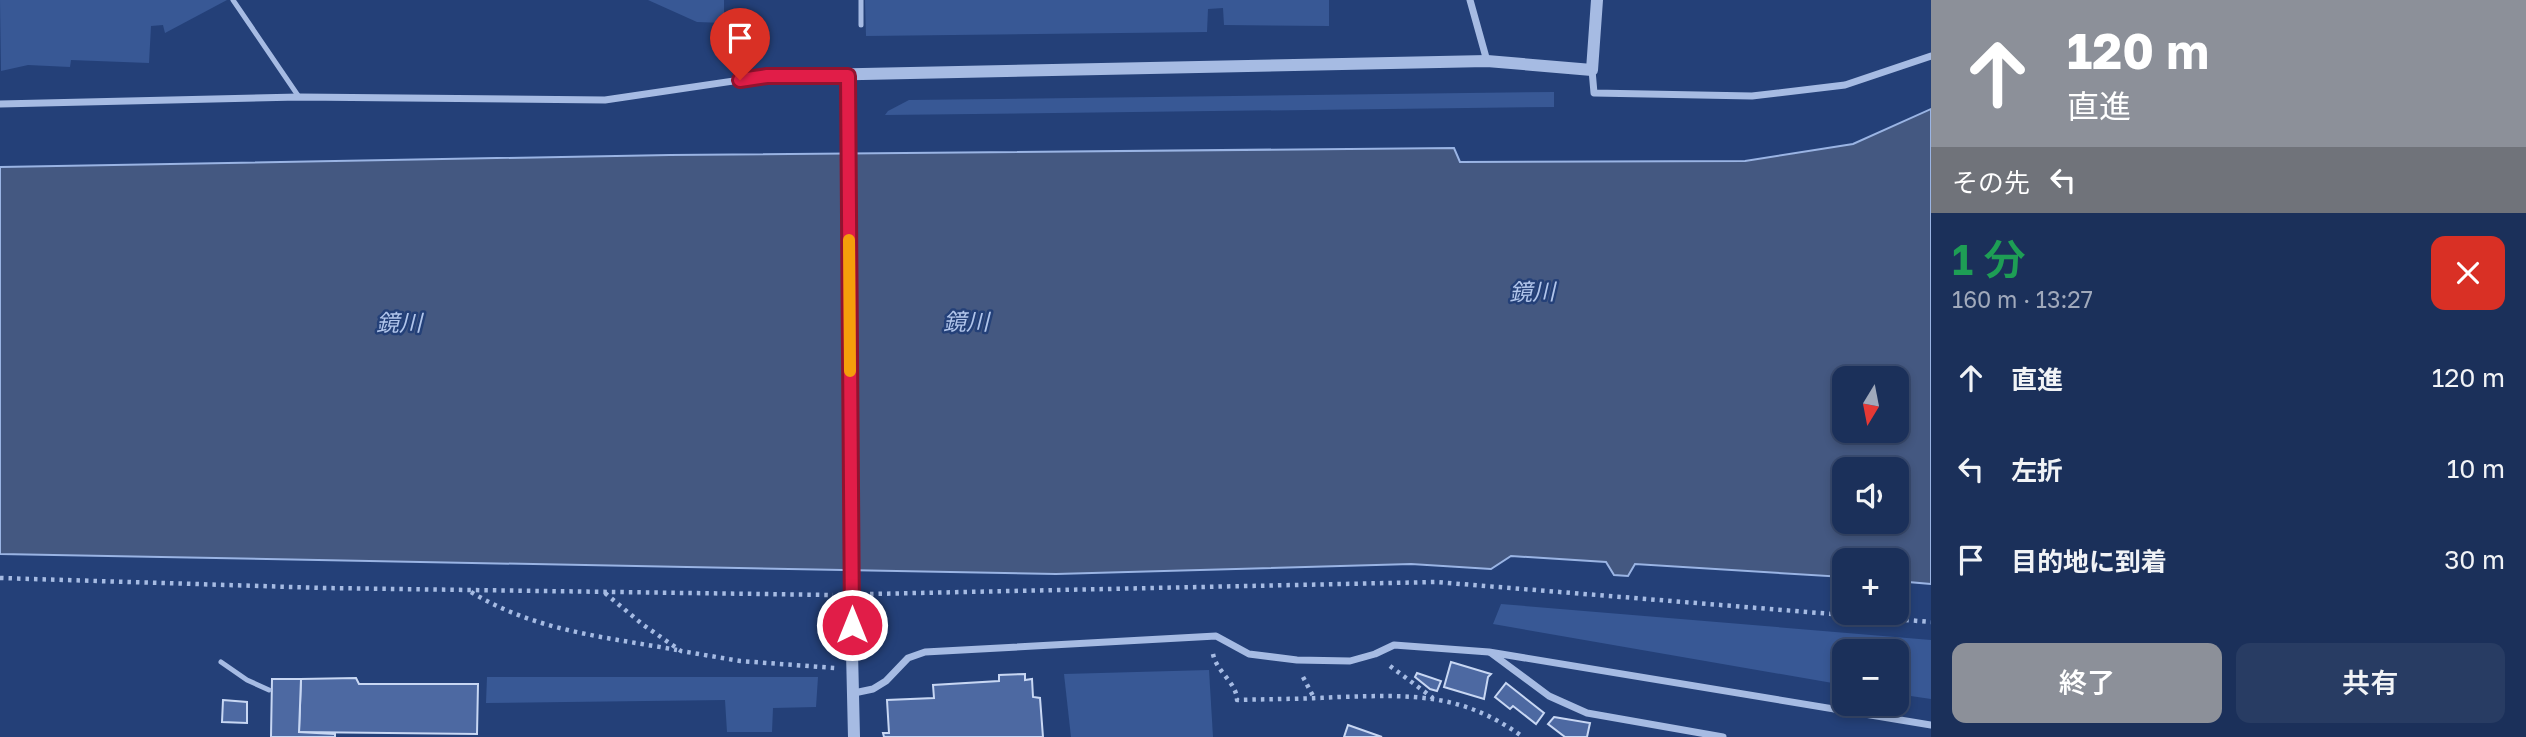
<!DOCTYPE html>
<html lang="ja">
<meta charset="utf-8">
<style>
body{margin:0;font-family:"Golos Text","Noto Sans JP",sans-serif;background:#283c63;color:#f1f3f6;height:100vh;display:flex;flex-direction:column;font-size:26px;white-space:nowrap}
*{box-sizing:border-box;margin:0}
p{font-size:23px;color:#a0a9bb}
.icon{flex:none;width:38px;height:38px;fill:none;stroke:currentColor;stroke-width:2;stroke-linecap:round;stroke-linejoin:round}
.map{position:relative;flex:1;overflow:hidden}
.side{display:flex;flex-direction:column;background:#1b305a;width:595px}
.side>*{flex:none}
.banner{background:#8c9099;color:#fff;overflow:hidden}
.needle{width:46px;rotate:190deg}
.controls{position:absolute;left:1832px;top:366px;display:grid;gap:14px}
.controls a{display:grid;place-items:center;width:77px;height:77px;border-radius:14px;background:#1b305a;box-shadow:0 4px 10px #0003,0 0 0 2px #394b70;font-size:35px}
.pin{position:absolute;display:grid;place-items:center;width:60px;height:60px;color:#fff;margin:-72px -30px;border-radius:50% 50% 50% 0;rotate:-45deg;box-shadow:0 0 7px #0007}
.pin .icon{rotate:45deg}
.me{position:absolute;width:77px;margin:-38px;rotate:0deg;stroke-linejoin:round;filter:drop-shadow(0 0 5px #0008)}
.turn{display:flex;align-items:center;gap:24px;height:147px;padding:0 21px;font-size:32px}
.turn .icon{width:91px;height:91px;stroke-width:2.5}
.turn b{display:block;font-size:49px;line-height:60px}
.then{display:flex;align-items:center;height:66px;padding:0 21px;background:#0003;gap:14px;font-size:26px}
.round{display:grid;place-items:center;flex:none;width:74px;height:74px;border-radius:14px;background:#283c63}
.headline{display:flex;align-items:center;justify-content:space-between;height:119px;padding:0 21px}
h1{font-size:42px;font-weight:600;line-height:52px;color:#1e9e55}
.button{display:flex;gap:14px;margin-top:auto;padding:14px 21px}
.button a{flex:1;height:80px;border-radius:14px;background:#8c9099;color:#fff;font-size:28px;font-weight:600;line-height:80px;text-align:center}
.button a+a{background:#283c63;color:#f1f3f6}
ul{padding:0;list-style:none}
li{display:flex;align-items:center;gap:21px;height:91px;padding:0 21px}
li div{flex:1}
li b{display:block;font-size:26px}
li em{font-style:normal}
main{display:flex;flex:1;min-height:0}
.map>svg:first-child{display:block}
.green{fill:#385895}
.water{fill:#445881;stroke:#9ab4e4;stroke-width:2;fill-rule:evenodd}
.building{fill:#4d69a2;stroke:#c8d7f3;stroke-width:2}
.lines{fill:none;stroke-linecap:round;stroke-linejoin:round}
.path{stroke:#a6bbe3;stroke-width:4.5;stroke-dasharray:3.5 5;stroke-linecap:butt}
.service{stroke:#a6bbe3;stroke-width:5}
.minor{stroke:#a6bbe3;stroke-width:7}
.tertiary{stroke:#a6bbe3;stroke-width:12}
.tertiary-bridge{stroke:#a6bbe3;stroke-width:12}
.route-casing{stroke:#92132f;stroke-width:18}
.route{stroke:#e11d48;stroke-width:12}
.slow{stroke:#f59e0b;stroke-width:12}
.labels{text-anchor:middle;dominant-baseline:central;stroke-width:5;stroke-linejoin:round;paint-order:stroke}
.water-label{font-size:23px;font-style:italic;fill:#b1c5eb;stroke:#244078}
</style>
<main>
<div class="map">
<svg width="1931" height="737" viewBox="0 0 1931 737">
<rect width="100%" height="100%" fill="#244078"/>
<!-- green -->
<g class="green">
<polygon points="0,0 227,0 165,33 163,25 151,26 149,63 71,60 70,67 28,65 1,71"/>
<polygon points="648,0 724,0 724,23 697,22"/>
<polygon points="865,0 1329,0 1329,26 1224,25 1223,8 1208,9 1207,32 866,36"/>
<polygon points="1554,92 1554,107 885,115 888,111 909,100"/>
<polygon points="1501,604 1931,640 1931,699 1897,694 1897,651 1844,651 1844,685 1493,624"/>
<polygon points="1209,670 1213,737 1071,737 1064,674"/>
<polygon points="487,677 818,677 816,707 773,708 772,732 727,732 725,700 486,703"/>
</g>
<!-- water -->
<path class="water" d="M1931 109V584L1897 581V560H1844V577L1635 564 1628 576 1614 575 1606 562 1511 556 1491 569 1411 564 1056 574 0 554V167L670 155 1454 148 1460 162 1745 161 1853 144ZM1844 378H1897V430H1844ZM1844 469H1897V522H1844Z"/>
<!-- building -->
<g class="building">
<polygon points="1451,662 1491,674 1488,677 1484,699 1444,687"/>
<polygon points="1417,673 1441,681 1437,691 1430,689 1415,677"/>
<polygon points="1025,674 1025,680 1032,679 1033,697 1040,698 1043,737 884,737 883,733 889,733 887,700 934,698 933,685 999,681 999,675"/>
<polygon points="356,678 359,684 478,684 477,734 299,732 301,679"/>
<polygon points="272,679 301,679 299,732 335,734 335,737 271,737"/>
<polygon points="1506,683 1544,713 1536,724 1513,706 1510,709 1495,697"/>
<polygon points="223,700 247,702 247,723 222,722"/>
<polygon points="1554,717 1590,723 1587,737 1565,737 1548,724"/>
<polygon points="1348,725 1382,737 1344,737"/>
</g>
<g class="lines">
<!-- path -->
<g class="path">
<polyline points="0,578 325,588 833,595"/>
<path d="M471 592C535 631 605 637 677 650"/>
<polyline points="605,593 642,624 681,651 740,661 835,668"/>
<polyline points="870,594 1436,582 1931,622"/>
<path d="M1213 654C1216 671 1237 683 1237 700 1271 699 1305 699 1339 697 1411 695 1461 692 1523 737"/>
<polyline points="1390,666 1433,698"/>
<polyline points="1303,677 1314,698"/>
</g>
<!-- service -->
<g class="service">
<polyline points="233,0 299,97"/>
<polyline points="861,0 861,25"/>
<polyline points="221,662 247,680 269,690"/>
</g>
<!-- minor -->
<g class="minor">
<polyline points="1470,0 1487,61"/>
<polyline points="1592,70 1594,93 1752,96 1845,85 1931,56"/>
<polyline points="0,104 299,97 605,100 767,76"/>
<polyline points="1491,653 1549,696 1587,713 1723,737"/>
<polyline points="854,693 873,689 886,681 908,658 925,652 1216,636 1249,654 1297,660 1350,661 1375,654 1394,645 1489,652 1931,725"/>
</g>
<!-- tertiary -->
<g class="tertiary">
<polyline points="767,76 1487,61 1592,70 1597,0"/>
<polyline points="848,76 849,118"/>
<polyline points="852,652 854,737"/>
</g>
<!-- tertiary-bridge -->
<polyline class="tertiary-bridge" points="849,118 852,652"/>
</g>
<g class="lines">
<!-- route casing -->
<g class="route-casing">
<polyline id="route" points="740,80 767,76 848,76 852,625"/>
</g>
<!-- route -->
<use href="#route" class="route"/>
<!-- slow -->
<polyline class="slow" points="849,240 850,371"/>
</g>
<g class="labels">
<!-- water labels -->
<g class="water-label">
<text transform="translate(1532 291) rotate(-1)">鏡川</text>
<text x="966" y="321">鏡川</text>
<text x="399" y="322">鏡川</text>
</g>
</g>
</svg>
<div class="controls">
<a><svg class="needle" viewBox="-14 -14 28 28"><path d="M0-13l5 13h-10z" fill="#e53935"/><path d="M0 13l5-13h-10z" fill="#a0a9bb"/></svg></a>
<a><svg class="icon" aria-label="sound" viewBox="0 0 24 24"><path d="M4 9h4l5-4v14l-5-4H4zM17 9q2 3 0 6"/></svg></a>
<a>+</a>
<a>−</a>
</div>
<div class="pin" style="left:740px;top:80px;background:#d93025"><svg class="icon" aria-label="arrive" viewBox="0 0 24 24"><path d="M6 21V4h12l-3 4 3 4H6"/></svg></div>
<svg class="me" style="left:852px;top:625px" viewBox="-20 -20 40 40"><circle r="17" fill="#e11d48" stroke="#fff" stroke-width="3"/><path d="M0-11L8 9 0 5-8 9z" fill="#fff"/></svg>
</div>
<section class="side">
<div class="banner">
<div class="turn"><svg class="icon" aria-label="ahead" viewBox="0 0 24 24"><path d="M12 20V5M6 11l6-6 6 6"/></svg><div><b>120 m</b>直進</div></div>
<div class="then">その先<svg class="icon" aria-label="left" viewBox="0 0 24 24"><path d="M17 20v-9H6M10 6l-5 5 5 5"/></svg></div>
</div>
<div class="headline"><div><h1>1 分</h1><p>160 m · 13:27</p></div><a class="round" style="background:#d93025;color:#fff"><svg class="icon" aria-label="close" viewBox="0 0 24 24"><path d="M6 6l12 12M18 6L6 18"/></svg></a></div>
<ul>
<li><svg class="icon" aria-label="ahead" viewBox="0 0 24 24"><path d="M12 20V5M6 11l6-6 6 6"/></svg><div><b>直進</b></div><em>120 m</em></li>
<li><svg class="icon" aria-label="left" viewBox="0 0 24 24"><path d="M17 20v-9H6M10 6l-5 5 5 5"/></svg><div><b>左折</b></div><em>10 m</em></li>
<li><svg class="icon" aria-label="arrive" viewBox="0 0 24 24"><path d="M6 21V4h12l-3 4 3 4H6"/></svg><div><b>目的地に到着</b></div><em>30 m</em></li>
</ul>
<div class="button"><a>終了</a><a>共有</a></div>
</section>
</main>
